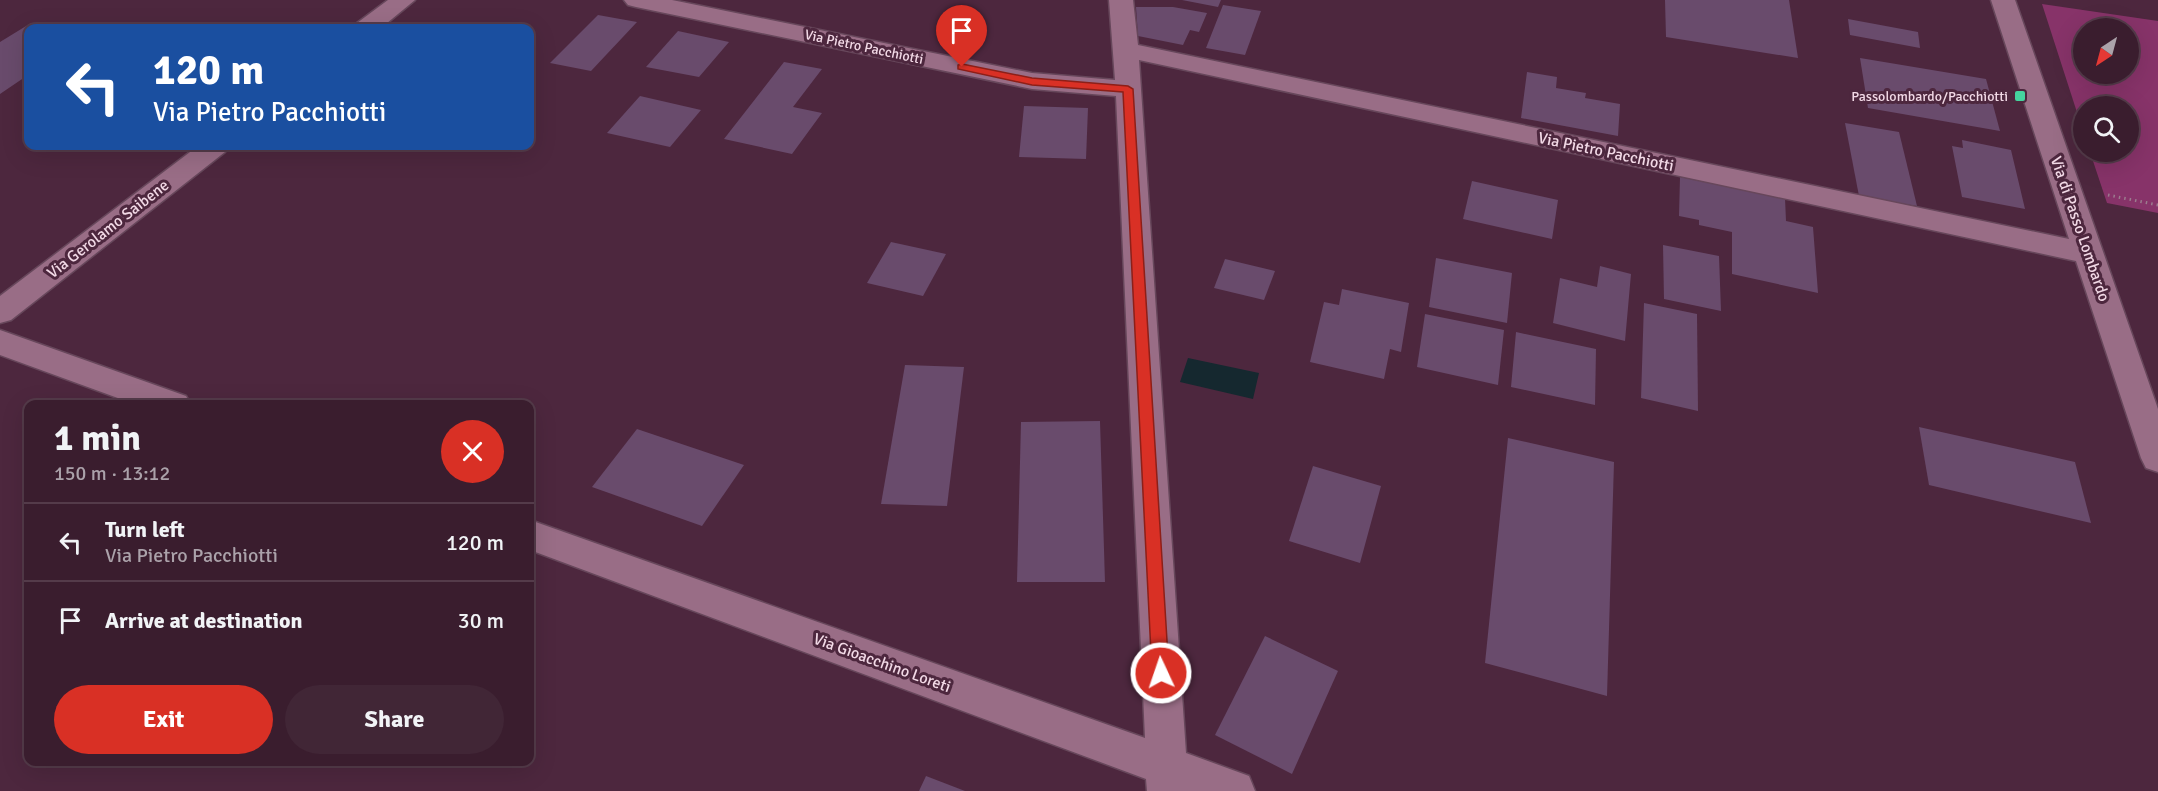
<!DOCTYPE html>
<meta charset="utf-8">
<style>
body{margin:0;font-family:Signika,sans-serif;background:#412636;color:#f1f3f6;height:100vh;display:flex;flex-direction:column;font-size:22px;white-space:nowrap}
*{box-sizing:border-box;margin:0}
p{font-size:20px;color:#aba2aa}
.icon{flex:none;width:33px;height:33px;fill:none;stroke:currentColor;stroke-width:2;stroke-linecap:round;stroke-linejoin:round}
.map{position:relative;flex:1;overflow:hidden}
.sheet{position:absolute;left:24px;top:400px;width:510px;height:366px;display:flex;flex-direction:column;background:#3a1d2e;border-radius:12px;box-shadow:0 6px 24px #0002,0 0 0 2px #543b4a}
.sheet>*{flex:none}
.hud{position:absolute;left:24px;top:24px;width:510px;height:126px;border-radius:12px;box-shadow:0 6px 24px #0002,0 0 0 2px #543b4a;background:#1a4fa0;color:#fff;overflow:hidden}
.needle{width:39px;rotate:216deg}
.tools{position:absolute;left:2073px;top:18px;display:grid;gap:12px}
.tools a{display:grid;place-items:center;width:66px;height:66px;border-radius:50%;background:#3a1d2e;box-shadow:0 6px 24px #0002,0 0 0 2px #543b4a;font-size:30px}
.pin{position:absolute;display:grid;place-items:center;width:51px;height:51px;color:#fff;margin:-62px -26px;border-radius:50% 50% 50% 0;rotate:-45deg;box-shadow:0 0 6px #0007}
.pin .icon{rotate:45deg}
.me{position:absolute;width:66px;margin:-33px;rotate:357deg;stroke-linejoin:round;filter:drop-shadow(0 0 4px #0008)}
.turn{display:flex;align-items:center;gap:21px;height:126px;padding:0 30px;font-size:27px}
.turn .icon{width:78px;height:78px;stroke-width:2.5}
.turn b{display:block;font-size:42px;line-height:51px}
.round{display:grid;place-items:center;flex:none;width:63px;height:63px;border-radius:32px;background:#412636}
.headline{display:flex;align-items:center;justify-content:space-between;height:102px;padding:0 30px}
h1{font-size:36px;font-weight:700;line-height:45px}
.cta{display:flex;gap:12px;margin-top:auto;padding:12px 30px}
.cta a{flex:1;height:69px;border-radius:36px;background:#d93025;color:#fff;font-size:24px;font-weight:700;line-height:69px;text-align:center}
.cta a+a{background:#412636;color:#f1f3f6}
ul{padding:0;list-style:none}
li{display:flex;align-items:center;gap:18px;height:78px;padding:0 30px;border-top:2px solid #543b4a}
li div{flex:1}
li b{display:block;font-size:22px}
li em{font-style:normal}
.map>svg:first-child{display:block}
.green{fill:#873369;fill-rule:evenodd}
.water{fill:#15282f}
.building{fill:#694b6c}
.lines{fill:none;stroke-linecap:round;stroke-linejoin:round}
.minor-casing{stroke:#67475b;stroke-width:3}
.path{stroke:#9b7b8e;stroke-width:3;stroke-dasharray:1.5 4;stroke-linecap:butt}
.minor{fill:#996d86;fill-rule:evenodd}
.route{fill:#d93025;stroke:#8d1f18;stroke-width:1.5}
.poi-dot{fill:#45d49f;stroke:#4d273e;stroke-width:2}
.labels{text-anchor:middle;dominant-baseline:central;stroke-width:6;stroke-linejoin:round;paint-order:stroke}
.far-street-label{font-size:14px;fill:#f2d9e6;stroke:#4d273e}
.far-poi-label{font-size:14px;fill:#f2d9e6;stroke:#4d273e;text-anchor:end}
.street-label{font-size:16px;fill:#f2d9e6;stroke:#4d273e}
</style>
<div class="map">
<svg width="2158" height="791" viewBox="0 0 2158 791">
<rect width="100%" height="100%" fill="#4d273e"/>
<!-- green -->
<path class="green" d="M2042 4 2158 21V213L2107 203 2090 152H2128V106H2084L2083 131ZM2084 28H2128V74H2084Z"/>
<!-- water -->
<polygon class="water" points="1188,358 1259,373 1253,399 1180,382"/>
<!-- building -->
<g class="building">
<polygon points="1182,0 1221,0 1218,7"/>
<polygon points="1665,0 1789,0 1798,58 1666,37"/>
<polygon points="1223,5 1261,11 1245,55 1206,48"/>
<polygon points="1136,7 1173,7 1207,13 1199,32 1190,30 1183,45 1138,36"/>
<polygon points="598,15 637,22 591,71 550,63"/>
<polygon points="1848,19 1918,32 1920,48 1850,35"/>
<polygon points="31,23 49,28 28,28 28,75 0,94 0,42"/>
<polygon points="678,31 729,42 699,77 646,67"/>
<polygon points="1860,58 1986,79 2000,131 1868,108"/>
<polygon points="784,62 822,69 793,107 822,113 792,154 724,139"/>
<polygon points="1527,72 1557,77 1556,88 1586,93 1585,98 1620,104 1618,136 1521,118"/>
<polygon points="640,96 701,110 670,147 607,133"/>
<polygon points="1024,106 1088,108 1086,159 1019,157"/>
<polygon points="1845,123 1899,132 1917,206 1859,196"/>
<polygon points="1962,140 2011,150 2025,209 1962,197 1952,146 1963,148"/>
<polygon points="1680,177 1785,198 1786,221 1813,227 1818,293 1732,274 1732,232 1699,225 1699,220 1679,216"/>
<polygon points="1472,181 1558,200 1552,239 1463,219"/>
<polygon points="891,242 946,254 923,296 867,283"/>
<polygon points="1663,245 1719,256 1721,311 1664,299"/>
<polygon points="1436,258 1512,273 1507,323 1429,307"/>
<polygon points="1225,259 1275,271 1264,300 1214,288"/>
<polygon points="1600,266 1631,274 1625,341 1553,323 1560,278 1597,287"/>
<polygon points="1342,289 1409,303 1401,352 1390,349 1384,379 1310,362 1324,302 1339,305"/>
<polygon points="1644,303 1697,314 1698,411 1641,398"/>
<polygon points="1425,314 1504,330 1498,385 1417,367"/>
<polygon points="1516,332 1596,349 1595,405 1511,387"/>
<polygon points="905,365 964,367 947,506 881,504"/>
<polygon points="1100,421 1105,582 1017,582 1021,422"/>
<polygon points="1919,427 2075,462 2091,523 1929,485"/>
<polygon points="637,429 744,465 702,526 592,487"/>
<polygon points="1508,438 1614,462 1607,696 1485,663"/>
<polygon points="1313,466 1381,486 1360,563 1289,541"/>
<polygon points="1265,636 1338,671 1292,774 1215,735"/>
<polygon points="926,776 965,791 919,791"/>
</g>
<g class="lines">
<!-- minor casing -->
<g class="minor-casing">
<g id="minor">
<polygon points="388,0 415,0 381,28 354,28 357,23"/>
<polygon points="624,0 672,0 1032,73 1115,80 1109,0 1133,0 1138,45 2069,239 1991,0 2015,0 2158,409 2158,472 2146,468 2141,458 2076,261 1139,60 1186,753 1249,776 1255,791 1147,791 1146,779 530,550 530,520 1145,738 1116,96 1032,89 636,7 628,5"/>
<polygon points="198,146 229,146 225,152 11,320 0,323 0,296"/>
<polygon points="0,330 186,396 191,405 137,405 0,355"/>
</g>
</g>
<!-- path -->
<polyline class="path" points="2108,195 2158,205"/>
<!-- minor -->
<use href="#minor" class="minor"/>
</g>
<!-- route -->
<polygon class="route" points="962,64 1032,78 1128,86 1133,89 1169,673 1166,678 1161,680 1155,678 1152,673 1123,92 1032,85 958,69 958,65"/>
<!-- markers -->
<rect class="poi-dot" x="2014" y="90" width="12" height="12" rx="3"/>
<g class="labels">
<!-- far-street labels -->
<g class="far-street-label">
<text transform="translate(864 47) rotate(12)">Via Pietro Pacchiotti</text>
</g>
<!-- far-poi labels -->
<g class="far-poi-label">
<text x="2008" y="96">Passolombardo/Pacchiotti</text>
</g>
<!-- street labels -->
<g class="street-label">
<text transform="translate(1606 152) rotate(12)">Via Pietro Pacchiotti</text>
<text transform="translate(108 229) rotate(-38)">Via Gerolamo Saibene</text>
<text transform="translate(2080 229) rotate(71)">Via di Passo Lombardo</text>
<text transform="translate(882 663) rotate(20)">Via Gioacchino Loreti</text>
</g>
</g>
</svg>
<div class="tools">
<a><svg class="needle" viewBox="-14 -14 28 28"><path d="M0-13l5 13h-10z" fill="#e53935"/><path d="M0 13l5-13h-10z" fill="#aba2aa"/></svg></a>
<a><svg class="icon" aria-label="search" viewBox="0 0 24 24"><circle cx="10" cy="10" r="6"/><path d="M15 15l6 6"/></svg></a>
</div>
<div class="pin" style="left:962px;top:67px;background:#d93025"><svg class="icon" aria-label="arrive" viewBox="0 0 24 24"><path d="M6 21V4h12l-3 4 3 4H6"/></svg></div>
<svg class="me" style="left:1161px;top:673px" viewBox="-20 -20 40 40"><circle r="17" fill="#d93025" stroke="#fff" stroke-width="3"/><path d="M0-11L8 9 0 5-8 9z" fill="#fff"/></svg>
<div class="hud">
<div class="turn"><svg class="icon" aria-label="left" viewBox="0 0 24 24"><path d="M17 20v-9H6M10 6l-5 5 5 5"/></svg><div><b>120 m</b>Via Pietro Pacchiotti</div></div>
</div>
<section class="sheet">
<div class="headline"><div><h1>1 min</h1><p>150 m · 13:12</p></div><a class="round" style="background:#d93025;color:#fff"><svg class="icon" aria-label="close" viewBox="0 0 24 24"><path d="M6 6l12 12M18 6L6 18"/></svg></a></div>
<ul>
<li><svg class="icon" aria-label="left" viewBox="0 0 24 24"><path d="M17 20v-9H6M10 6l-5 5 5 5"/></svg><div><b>Turn left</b><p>Via Pietro Pacchiotti</p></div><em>120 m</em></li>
<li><svg class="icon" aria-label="arrive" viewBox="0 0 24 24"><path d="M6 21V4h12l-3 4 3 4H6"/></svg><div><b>Arrive at destination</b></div><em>30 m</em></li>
</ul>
<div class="cta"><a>Exit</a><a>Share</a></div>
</section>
</div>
